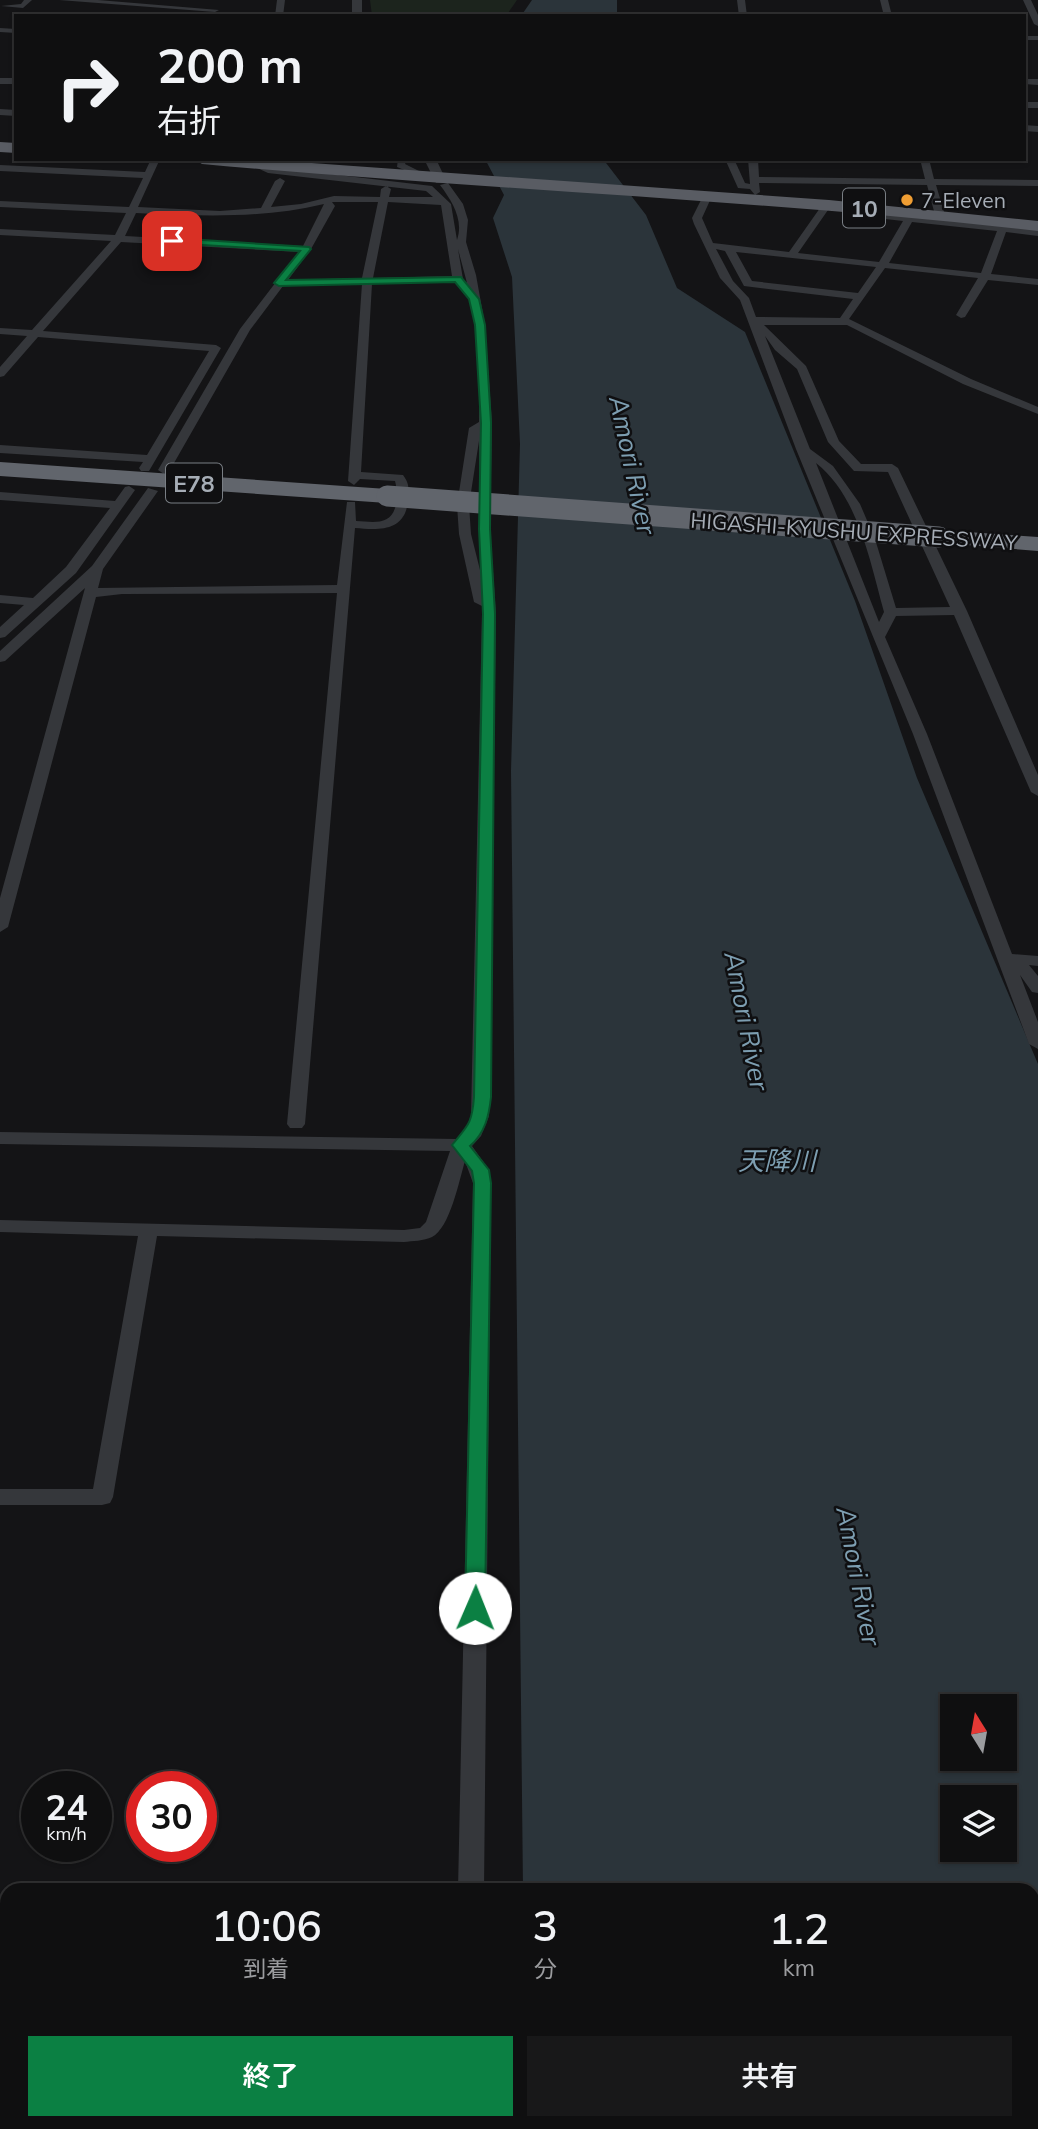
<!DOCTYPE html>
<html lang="ja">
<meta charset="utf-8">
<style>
body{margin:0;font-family:Mulish,"Noto Sans JP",sans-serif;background:#181819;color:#f1f3f6;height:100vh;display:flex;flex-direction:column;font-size:26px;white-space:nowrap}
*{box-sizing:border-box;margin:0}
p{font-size:23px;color:#9b9c9f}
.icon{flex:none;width:38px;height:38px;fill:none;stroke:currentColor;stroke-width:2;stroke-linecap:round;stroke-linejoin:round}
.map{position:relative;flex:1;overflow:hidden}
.sheet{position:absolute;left:0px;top:1883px;width:1040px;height:247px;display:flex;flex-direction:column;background:#0f0f10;border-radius:21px 21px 0 0;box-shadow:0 2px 5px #0004,0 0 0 2px #2f2f30}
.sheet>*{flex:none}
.banner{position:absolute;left:14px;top:14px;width:1012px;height:147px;border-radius:0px;box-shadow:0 2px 5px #0004,0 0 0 2px #2f2f30;background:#0f0f10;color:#f1f3f6;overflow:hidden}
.needle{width:46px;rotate:349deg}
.controls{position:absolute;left:940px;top:1694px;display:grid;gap:14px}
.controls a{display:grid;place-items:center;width:77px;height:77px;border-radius:0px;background:#0f0f10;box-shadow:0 2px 5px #0004,0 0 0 2px #2f2f30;font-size:35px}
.speed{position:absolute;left:21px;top:1771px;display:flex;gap:14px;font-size:35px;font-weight:700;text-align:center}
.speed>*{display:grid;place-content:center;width:91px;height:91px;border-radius:50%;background:#0f0f10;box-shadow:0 2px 5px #0004,0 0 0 2px #2f2f30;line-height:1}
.speed small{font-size:18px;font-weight:400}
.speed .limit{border:10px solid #d22;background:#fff;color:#111}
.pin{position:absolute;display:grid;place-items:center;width:60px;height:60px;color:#fff;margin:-30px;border-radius:14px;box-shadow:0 4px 10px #0006}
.me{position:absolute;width:77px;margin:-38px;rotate:1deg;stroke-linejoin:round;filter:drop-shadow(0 0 5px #0008)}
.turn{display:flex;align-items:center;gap:24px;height:147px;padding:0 28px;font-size:32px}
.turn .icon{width:91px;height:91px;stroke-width:2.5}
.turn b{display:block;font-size:49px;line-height:60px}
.eta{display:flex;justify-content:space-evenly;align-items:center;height:119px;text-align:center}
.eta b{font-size:42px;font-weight:600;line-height:49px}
.primary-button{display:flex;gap:14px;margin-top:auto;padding:14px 28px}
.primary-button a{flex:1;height:80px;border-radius:0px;background:#0b8043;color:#fff;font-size:28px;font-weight:600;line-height:80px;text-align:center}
.primary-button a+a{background:#181819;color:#f1f3f6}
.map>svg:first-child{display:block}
.green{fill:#1c241d}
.water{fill:#2b343a;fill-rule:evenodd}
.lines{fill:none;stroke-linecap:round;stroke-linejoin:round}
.minor{fill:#35373b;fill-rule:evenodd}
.tertiary{fill:#35373b;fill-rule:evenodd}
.trunk{fill:#595c63;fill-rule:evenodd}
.motorway{fill:#61656c;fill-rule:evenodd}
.motorway-bridge{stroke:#61656c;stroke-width:21}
.route{fill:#0b8043;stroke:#07532c;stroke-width:2}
.poi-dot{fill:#ef9d33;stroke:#0f0f11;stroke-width:2.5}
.labels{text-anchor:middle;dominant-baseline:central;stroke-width:5;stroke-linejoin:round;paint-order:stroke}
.far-poi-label{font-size:21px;fill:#a6adb6;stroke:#0f0f11;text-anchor:start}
.far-street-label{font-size:21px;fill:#a6adb6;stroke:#0f0f11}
.shield{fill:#0f0f11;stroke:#797e84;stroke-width:2}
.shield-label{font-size:23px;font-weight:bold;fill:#a6adb6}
.water-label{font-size:26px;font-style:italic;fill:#7d9eb1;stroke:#0f0f11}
</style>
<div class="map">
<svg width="1038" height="2129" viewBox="0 0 1038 2129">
<rect width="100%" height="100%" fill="#141416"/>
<!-- green -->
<polygon class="green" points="370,0 517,0 506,16 372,16"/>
<!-- water -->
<g class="water">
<polygon points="532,0 617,0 617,14 521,16"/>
<path d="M485 159H603L646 215 677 288 745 332 855 601 917 778 1038 1064V2129H526V2123H1032V1890H523L511 771 520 444 512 277 493 218 504 195ZM952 1706H1004V1759H952ZM952 1797H1004V1850H952Z"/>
</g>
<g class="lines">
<!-- minor -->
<g class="minor">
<polygon points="24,0 32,0 23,8 1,6 21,4"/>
<polygon points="59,0 98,0 219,10 215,12"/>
<polygon points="277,0 285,0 283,16 275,16"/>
<polygon points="737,0 745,0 747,16 739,16"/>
<polygon points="880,0 888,0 892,16 884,16"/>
<polygon points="1023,0 1031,0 1038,15 1038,26 1034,24"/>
<polygon points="0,28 16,29 16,33 0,32"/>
<rect x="1024" y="36" width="14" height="4"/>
<rect x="0" y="78" width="16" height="6"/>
<polygon points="1024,79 1038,79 1038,85 1024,84"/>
<rect x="1024" y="102" width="14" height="6"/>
<polygon points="0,109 16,110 16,116 0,115"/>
<polygon points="1024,125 1038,126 1038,132 1024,131"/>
<path d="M151 159H160L138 207 220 211 261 208 275 181 280 178 285 181 271 207 301 204 334 196 380 197 381 189 386 186 391 189 389 197H433L426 191 268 173 251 165 256 159H265L262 164 270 167 432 186 451 204 457 240C464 220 452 201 440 185L448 183 463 204 468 220 466 242 476 275 485 325 492 423 490 529 496 614 489 1116 481 1136 472 1146 487 1167 491 1183 484 1890H458L473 1183 465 1161C459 1181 450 1228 432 1237 424 1241 412 1241 404 1242L157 1236 113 1497 110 1503 102 1505H0V1489H93L138 1236 0 1232V1220L404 1230 420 1228 426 1222 450 1151 0 1144V1132L457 1139 464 1133 471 1116 482 614V606L474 602 459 534 457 505 469 428 479 422C479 393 481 325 469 300 466 294 459 287 455 282L372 284 361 472 403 475C410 484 409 491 408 502 404 532 379 530 355 528L305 1124 302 1128H290L287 1124 337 593 122 594 96 597 8 927 0 932V898L85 588 5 661 0 662V651L92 566 148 488 158 491 103 569 98 588 337 585 347 502H355L356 521C374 522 392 526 396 504 397 496 397 488 395 481L360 479 354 485 348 481 362 284 283 286 250 330 170 470 164 474 158 470 240 329 299 252 121 242 43 331 216 345 221 348 149 471H141L139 468 143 462 0 453V445L147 455 209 351 38 337 4 376 0 377V367L27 336 0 334V328L32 330 111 241 0 235V229L115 235 126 213 0 207V201L129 207 143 178 0 171V165L145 172ZM332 202H378L362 278 288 280 311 249 335 206ZM388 202 441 205 452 276 373 278ZM324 204 303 246 125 236 136 213C199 216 262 219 324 204ZM458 249 467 283 463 279ZM479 441 480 570 471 534 469 505Z"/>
<polygon points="398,159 407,159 405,164 419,171 414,174 397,167"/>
<polygon points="725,159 734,159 745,183 750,184 748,159 758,159 759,177 925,179 920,159 929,159 934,179 1038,180 1038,186 936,185 945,215 940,218 935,215 927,185 759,183 760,192 755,195 750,189 738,188"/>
<path d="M704 194 712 196 702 218 713 243 789 252 820 208 823 207 828 210 798 253 879 262 903 221 850 215 845 212 847 210 1038 230V236L1006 232 991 274 1038 279V285L988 280 965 317 961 318 956 315 978 278 885 268 849 319 971 379 1038 407V414L963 384 847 325H764L806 366 839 441 861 464H892L898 468 967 611 1038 775V796L1031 792 954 615 896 616 885 637 927 734 1012 954 1038 956V966L1029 965 1038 976V993L1032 992 1020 975 1038 1022V1049L1029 1044 913 734 796 449 740 300 720 278 694 224 692 218ZM912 222 997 231 981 273 889 263ZM716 249 725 251 744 286 853 299 840 318 756 317 749 298 733 281ZM736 252 876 267 858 293 752 281ZM765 336 775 350 797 369 828 442 854 471 888 472 950 607 896 608 875 539 860 504 833 466 810 449ZM816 463C859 497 870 562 884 612L879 622Z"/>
<polygon points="129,486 135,490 76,573 5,637 0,638 0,627 24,605 0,603 0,595 33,598 66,567 110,508 0,500 0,492 115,501 125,487"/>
<rect x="454" y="2123" width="28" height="6"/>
</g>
<!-- tertiary -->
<g class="tertiary">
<rect x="352" y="0" width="10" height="16"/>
<polygon points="424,159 436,159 446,180 444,183 436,183"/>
</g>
<!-- trunk -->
<g class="trunk">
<polygon points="0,142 16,143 16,153 0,152"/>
<path d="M194 159H256L829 200 1038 221V231C760 200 480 189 202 164Z"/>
</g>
<!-- motorway -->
<g class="motorway">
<polygon points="0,462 387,489 395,491 399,496 395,501 387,503 0,476"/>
<polygon points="939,530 1038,537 1038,551 931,542 927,537 931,532"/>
</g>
<!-- motorway-bridge -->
<polyline class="motorway-bridge" points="387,496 939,537"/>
</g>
<!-- route -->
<path class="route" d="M172 238 309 247 311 249 286 280 461 277 479 299 485 325 491 423 490 529 495 614 491 1097C489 1116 485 1133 470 1146L489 1170 491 1183 485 1608 482 1614 475 1616 468 1614 465 1608 474 1183 472 1171 452 1145C468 1125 472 1124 474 1097L483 614 479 529 481 423 475 325 469 299 455 282 279 286 274 283 300 251 169 243V239Z"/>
<!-- markers -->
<circle class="poi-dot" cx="907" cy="200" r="7"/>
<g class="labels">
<!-- far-poi labels -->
<g class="far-poi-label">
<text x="921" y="200">7-Eleven</text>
</g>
<!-- far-street labels -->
<g class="far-street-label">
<text transform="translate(854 531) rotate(4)">HIGASHI-KYUSHU EXPRESSWAY</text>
</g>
<!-- shield labels -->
<g class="shield">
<rect x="843" y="188.5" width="42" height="39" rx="5"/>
<rect x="166" y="463.5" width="56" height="39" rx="5"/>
</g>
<g class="shield-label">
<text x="864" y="208">10</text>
<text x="194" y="483">E78</text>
</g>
<!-- water labels -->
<g class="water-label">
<text transform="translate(633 465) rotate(78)">Amori River</text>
<text transform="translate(747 1021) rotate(79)">Amori River</text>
<text x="777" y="1160">天降川</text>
<text transform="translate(859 1576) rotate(79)">Amori River</text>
</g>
</g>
</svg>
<div class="controls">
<a><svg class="needle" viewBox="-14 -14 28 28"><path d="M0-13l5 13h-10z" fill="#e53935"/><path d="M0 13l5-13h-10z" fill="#9b9c9f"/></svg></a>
<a><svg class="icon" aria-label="layers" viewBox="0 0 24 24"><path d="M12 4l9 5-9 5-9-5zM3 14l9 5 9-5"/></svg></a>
</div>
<div class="speed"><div>24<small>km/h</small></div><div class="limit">30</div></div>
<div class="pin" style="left:172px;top:241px;background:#d93025"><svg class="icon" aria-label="arrive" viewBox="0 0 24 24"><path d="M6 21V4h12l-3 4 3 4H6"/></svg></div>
<svg class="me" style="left:475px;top:1608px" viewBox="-20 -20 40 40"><circle r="19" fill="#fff"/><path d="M0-13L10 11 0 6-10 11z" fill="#0b8043"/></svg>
<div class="banner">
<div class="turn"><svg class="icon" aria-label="right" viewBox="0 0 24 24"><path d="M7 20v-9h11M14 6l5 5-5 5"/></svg><div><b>200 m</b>右折</div></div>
</div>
<section class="sheet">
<div class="eta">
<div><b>10:06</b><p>到着</p></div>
<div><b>3</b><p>分</p></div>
<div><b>1.2</b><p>km</p></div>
</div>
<div class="primary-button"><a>終了</a><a>共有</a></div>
</section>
</div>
